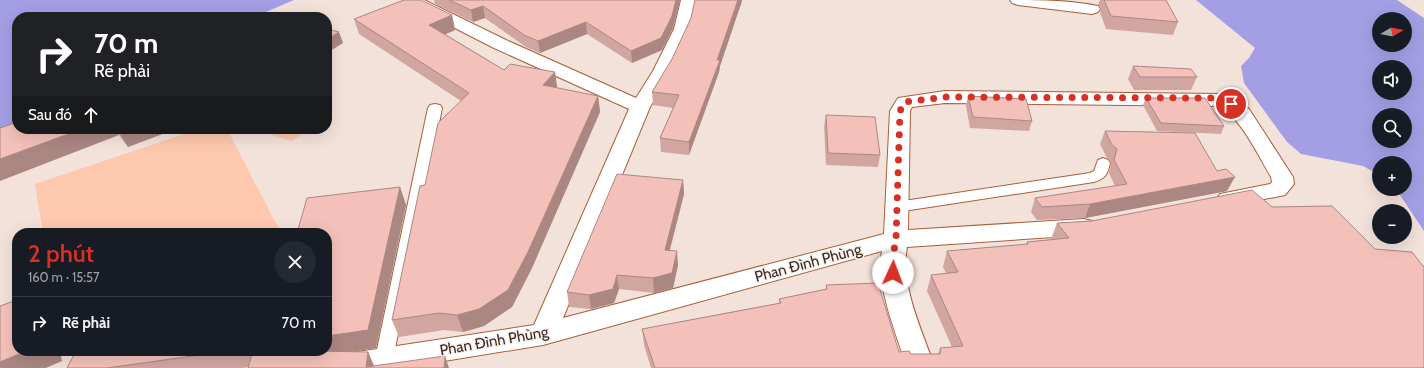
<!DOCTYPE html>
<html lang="vi">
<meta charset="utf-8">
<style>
body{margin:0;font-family:Cabin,sans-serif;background:#242831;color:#f1f3f6;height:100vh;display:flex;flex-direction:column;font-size:15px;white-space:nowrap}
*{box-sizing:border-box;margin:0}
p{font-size:13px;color:#9ea1a6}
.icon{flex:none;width:22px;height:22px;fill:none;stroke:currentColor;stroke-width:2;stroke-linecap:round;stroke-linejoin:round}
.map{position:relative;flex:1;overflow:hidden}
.details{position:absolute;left:12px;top:228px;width:320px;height:128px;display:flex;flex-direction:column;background:#171b24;border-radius:16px;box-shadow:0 4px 16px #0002}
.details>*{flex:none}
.banner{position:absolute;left:12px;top:12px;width:320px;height:122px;border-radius:16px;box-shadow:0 4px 16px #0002;background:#202124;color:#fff;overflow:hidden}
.needle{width:26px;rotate:80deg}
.buttons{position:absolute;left:1372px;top:12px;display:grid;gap:8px}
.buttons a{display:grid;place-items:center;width:40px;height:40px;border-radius:50%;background:#171b24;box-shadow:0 4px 16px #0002;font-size:20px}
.pin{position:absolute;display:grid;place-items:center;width:34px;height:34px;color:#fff;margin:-17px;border:2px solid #fff;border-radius:50%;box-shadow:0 1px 4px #0007}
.me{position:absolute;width:44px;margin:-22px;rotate:2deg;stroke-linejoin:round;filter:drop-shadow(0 0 3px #0008)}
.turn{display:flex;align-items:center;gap:14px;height:84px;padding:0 16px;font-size:18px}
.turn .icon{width:52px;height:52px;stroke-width:2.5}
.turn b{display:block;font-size:28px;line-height:34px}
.then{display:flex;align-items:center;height:38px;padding:0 16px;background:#0003;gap:8px;font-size:15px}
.round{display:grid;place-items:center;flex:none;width:42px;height:42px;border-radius:21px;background:#242831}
.summary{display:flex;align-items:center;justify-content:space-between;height:68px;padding:0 16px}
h1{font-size:24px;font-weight:600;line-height:30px;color:#d93025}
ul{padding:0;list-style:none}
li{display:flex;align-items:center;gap:12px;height:52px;padding:0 16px;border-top:1px solid #363941}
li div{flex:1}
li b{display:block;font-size:15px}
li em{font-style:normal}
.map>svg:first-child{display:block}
.green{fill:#fdc8ae}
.water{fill:#a49fe5;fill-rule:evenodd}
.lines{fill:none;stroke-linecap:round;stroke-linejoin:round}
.service-casing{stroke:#a85f39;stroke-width:2}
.minor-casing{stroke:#a85f39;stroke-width:2}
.service{fill:#fff;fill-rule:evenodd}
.minor{fill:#fff;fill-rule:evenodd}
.wall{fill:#d2a6a0}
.shaded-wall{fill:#ab8782}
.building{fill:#f4c1ba;stroke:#ab8782}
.route{stroke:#d93025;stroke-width:7;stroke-dasharray:0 12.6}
.labels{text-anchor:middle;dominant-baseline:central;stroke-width:3;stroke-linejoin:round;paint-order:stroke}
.street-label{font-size:15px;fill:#452616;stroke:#f3f3f3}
</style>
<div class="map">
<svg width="1424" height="368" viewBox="0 0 1424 368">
<rect width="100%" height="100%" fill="#f3e2da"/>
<!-- green -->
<g class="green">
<polygon points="199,129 227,129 281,233 43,233 35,184"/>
<polygon points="252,129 308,129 292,141"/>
</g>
<!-- water -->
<g class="water">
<polygon points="0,0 294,0 254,17 17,17 17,129 0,142"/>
<path d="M1196 0H1397L1424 18V231L1396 189H1405V163H1379V175L1363 166 1301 154 1287 142 1244 83 1241 66 1249 58 1255 48ZM1379 19H1405V45H1379ZM1379 67H1405V93H1379ZM1379 115H1405V141H1379Z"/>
</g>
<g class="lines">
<!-- service casing -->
<g class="service-casing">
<g id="service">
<polygon points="435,104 440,105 442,108 393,359 391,364 384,367 377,364 375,359 428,108 430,105"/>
<path d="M1103 158 1108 160 1110 163C1108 174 1105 179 1094 182L897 212 892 211 889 207 892 203 897 202 1090 173 1094 171 1098 160Z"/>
</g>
</g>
<!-- minor casing -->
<g class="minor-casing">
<g id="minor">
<path d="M404 0H424L506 40 636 98 653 71 674 29 681 0H697L690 29 671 71 650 107 563 318 884 234 890 111 898 98 945 91 1221 94 1238 100 1249 109 1293 177 1294 184 1285 195 1228 206 1220 204 1217 199 1220 194 1270 184 1272 182 1271 177C1259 157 1239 114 1218 106L945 103 912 107 910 111 908 230 1084 219 1092 221 1096 227 1092 233 1084 235 907 247C900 286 922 330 935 368H907C897 335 875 285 882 251L543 345 401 368H317L321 360 331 356 534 325 629 109 494 48 406 3Z"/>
<path d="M1010 0C1039 0 1069 0 1098 6L1100 9 1098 12 1092 14 1018 5 1012 3Z"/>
</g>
</g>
<!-- service -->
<use href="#service" class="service"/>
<!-- minor -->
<use href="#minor" class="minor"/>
</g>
<!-- wall -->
<g class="wall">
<polygon points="434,0 680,0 673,28 662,50 632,63 587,34 540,53 526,47 485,18 473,22 435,4"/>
<polygon points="695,0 742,0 720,66 719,72 689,155 661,152 660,138 673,108 653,105 652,92 672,59 691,18"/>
<polygon points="1100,0 1166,0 1178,22 1173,35 1106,29 1100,12 1101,8 1098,5"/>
<polygon points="452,15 455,30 445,34 504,70 555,72 557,87 556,88 598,96 600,112 532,268 512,307 484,326 463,332 444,330 399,337 392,320 425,185 461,101 359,34 354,19"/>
<polygon points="1133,66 1197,77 1191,90 1134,90 1128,79"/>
<polygon points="968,96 1032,121 1029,131 970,128 966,106"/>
<polygon points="1146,98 1224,126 1221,134 1157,131 1143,105"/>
<polygon points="826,115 880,155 878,167 826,165 824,126"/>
<polygon points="17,129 162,129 165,133 128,147 119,135"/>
<polygon points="1105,131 1227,191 1085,218 1037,220 1031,212 1035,198 1115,186 1109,173 1111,162 1107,158 1100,144"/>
<polygon points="683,180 684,194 670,250 678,265 673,288 654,293 619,289 614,303 591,309 569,307 567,292"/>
<polygon points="400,187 406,205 376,348 350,352 368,352 374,366 449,368 248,367 243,368 67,368 76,351 327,351"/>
<polygon points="1272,207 1375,249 1423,266 1424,368 651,368 644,345 642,329 779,303 779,299 826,289 826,285 899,352 911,354 938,354 940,348 952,347 927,291 931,275 946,273 943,267 947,251 1026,244 1027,242 1051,239 1057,223"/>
</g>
<!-- shaded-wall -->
<g class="shaded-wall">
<polygon points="676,0 680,0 673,28 662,50 632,63 631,51"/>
<polygon points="738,0 742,0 742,1 720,66 719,72 689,155 689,142"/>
<polygon points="483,6 485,18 473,22 471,10"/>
<polygon points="452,15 455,30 433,40 429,25"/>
<polygon points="586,22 587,34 540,53 538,41"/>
<polygon points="339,32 343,43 327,53 327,39"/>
<polygon points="555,72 557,87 545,101 543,85"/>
<polygon points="598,96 600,112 532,268 512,307 484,326 463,332 457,315"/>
<polygon points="82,129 115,129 119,135 0,181 0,159"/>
<polygon points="123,129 162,129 165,133 128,147 118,131"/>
<polygon points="1235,177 1227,191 1085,218 1090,204"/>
<polygon points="683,180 684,194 666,264 665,250"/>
<polygon points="400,187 406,205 376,348 330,355 327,351 327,336"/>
<polygon points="677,251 678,265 673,288 654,293 653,278"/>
<polygon points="617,275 619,289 614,303 591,309 589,295"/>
<polygon points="26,351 60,351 62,361 46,368 0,368 0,362"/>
<polygon points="368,352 375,368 366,367"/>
<polygon points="445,356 449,368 444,368"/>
</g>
<!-- building -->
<g class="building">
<polygon points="404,0 421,0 452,15 429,25 504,70 510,64 555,72 543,85 598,96 528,252 508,290 479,309 457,315 439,313 392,320 420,186 425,185 438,123 469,93 354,19"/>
<polygon points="449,0 676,0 672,16 661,38 631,51 586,22 538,41 524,35 483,6 471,10"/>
<polygon points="695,0 738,0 717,60 720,60 689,142 660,138 679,95 652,92 672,59 691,18"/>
<polygon points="1104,0 1166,0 1178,22 1111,16"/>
<polygon points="327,29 339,32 327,39"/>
<polygon points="1133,66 1191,69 1197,77 1140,77"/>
<polygon points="968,96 1026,99 1032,121 973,117"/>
<polygon points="1146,98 1205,98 1224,126 1161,123"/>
<polygon points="826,115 875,117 880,155 828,153"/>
<polygon points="17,122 17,129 82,129 0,159 0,128"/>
<polygon points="117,129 123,129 118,131"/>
<polygon points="1105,131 1195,133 1217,171 1226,169 1235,177 1090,204 1042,207 1035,198 1127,184 1114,160 1117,149 1112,145"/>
<polygon points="617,174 683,180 665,250 677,251 672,273 653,278 617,275 613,289 589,295 567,292"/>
<polygon points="400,187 368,330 327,336 327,233 297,233 307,198"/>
<polygon points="1252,190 1272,207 1332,206 1375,249 1412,252 1423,266 1424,266 1424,368 655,368 642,329 781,303 779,299 827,289 826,285 878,283 899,352 909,351 911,354 940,354 941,351 940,348 963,346 931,275 958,272 947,251 1028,244 1027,242 1069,238 1057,223 1092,221"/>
<polygon points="17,300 17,351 26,351 0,362 0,306"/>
<polygon points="76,351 228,351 107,368 67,368"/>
<polygon points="253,351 317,351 368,352 366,367 445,356 444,368 248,368"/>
</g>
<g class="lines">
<!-- route -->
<polyline class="route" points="893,273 892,261 896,239 900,111 905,102 945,97 1216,98 1231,104"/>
</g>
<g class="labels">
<!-- street labels -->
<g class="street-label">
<text transform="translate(808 263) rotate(-15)">Phan Đình Phùng</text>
<text transform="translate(494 341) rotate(-10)">Phan Đình Phùng</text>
</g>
</g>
</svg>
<div class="buttons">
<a><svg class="needle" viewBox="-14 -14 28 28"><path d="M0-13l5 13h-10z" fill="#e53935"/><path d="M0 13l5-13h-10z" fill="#9ea1a6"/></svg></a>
<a><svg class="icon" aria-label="sound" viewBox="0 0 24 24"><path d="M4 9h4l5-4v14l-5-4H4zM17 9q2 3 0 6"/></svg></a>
<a><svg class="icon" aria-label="search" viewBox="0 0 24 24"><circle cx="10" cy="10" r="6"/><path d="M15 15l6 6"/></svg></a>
<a>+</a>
<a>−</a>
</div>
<div class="pin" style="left:1231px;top:104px;background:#d93025"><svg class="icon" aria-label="arrive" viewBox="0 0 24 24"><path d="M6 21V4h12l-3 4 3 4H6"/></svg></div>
<svg class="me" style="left:893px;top:273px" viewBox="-20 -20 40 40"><circle r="19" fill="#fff"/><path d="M0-13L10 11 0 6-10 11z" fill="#d93025"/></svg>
<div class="banner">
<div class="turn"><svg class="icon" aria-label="right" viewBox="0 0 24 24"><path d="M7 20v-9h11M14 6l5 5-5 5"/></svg><div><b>70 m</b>Rẽ phải</div></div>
<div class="then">Sau đó<svg class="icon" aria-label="ahead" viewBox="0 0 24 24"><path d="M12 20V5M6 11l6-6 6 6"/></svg></div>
</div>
<section class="details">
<div class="summary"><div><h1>2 phút</h1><p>160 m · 15:57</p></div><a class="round"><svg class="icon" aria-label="close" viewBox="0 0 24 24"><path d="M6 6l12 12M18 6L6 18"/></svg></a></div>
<ul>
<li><svg class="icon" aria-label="right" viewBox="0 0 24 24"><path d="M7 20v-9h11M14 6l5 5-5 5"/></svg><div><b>Rẽ phải</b></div><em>70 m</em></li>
</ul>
</section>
</div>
